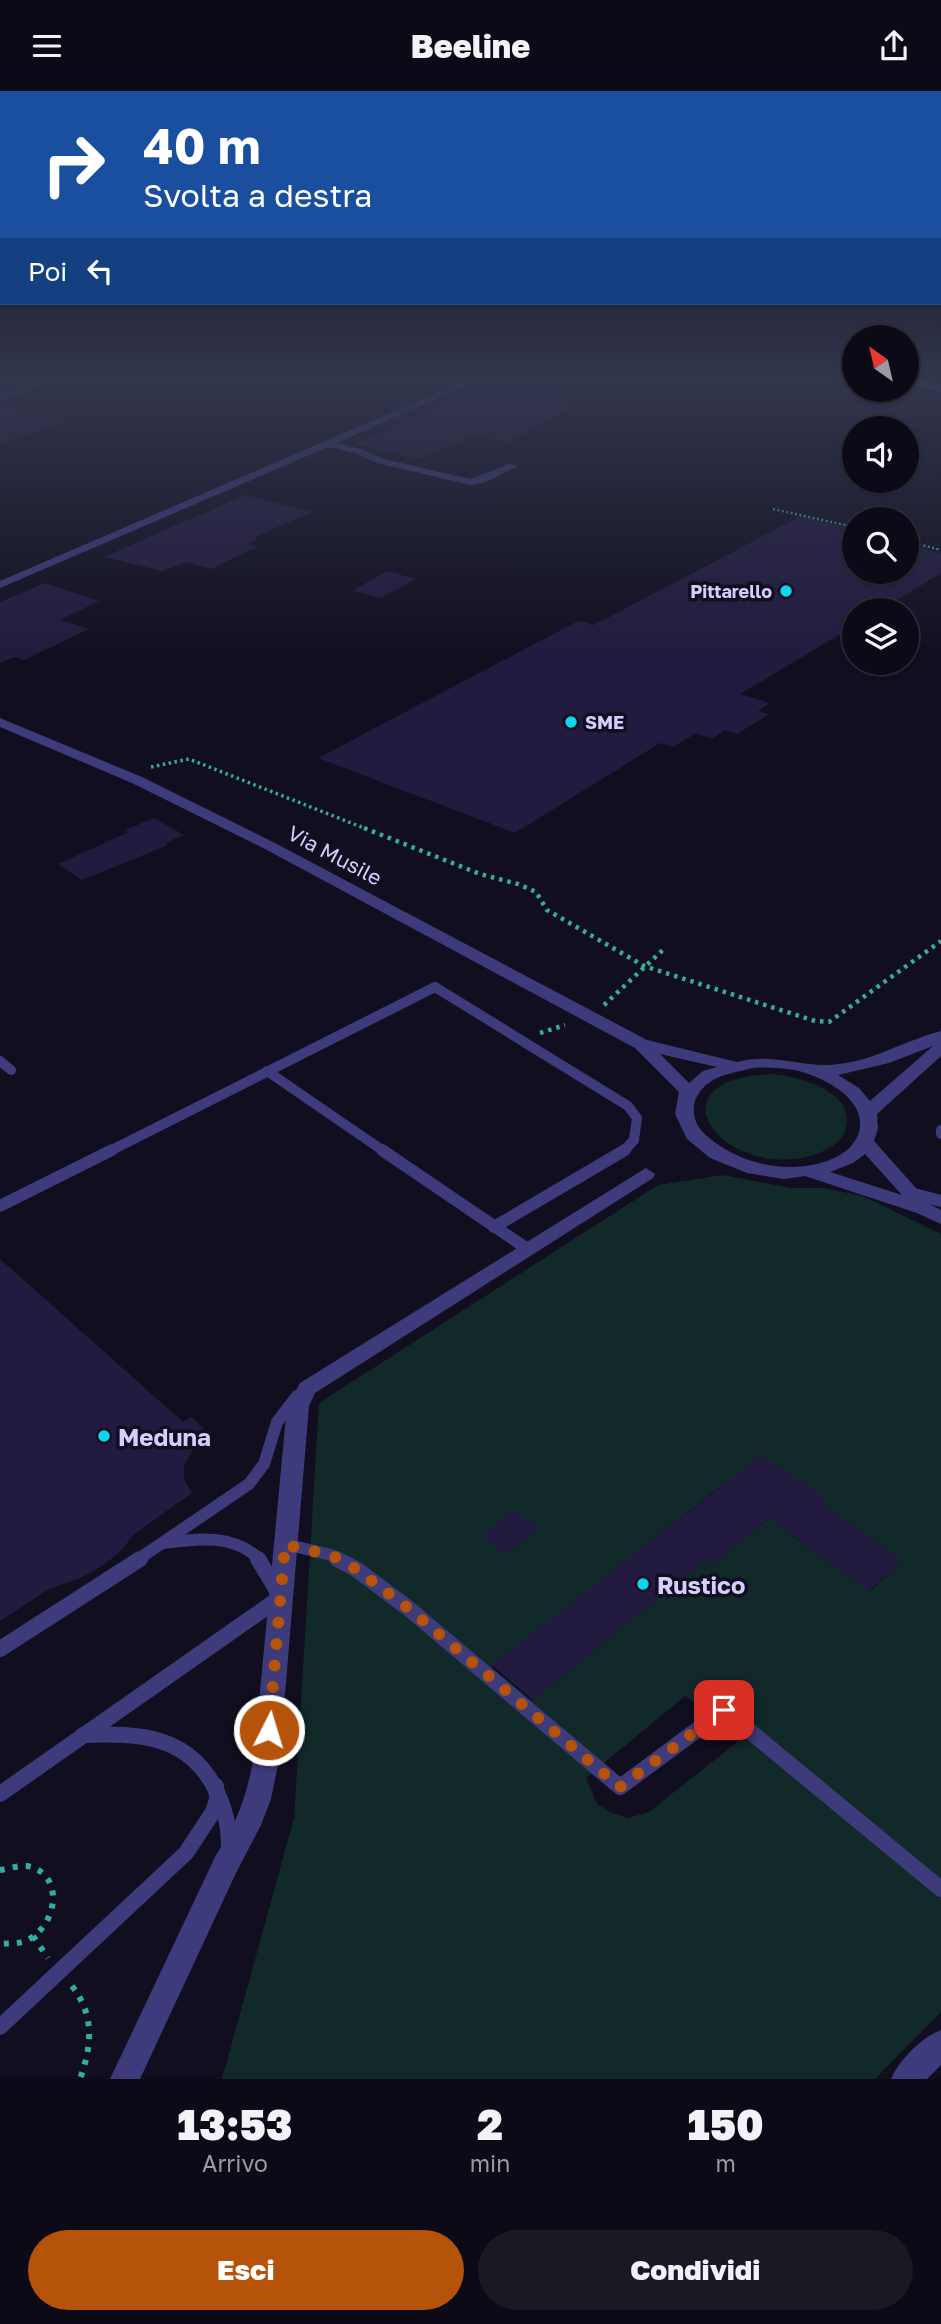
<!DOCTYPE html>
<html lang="it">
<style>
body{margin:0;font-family:"Golos Text",sans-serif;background:#1b1824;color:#f1f3f6;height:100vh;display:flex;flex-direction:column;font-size:26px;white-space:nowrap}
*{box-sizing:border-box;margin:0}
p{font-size:23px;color:#9a9aa1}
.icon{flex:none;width:38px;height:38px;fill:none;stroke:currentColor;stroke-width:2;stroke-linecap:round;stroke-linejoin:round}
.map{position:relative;height:1988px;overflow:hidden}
.details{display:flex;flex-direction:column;background:#0d0a17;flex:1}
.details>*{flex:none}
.hud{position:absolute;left:0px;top:0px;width:942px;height:214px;box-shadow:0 2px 5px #0004,0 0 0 2px #2d2b36;background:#1a4fa0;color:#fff;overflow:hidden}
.needle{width:46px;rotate:326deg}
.fabs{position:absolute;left:842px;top:234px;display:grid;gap:14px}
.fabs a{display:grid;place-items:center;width:77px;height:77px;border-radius:50%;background:#0d0a17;box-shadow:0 2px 5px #0004,0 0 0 2px #2d2b36;font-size:35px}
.pin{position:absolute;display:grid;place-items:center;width:60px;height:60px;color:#fff;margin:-30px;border-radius:14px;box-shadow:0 4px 10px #0006}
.me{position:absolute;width:77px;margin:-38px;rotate:5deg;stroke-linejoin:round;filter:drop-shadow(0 0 5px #0008)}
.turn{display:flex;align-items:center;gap:24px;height:147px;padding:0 28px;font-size:32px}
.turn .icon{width:91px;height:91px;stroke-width:2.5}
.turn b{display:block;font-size:49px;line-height:60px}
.then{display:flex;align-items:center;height:66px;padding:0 28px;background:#0003;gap:14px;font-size:26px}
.eta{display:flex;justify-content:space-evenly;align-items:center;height:119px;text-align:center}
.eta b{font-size:42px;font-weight:800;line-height:49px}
.action{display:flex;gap:14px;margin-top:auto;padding:14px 28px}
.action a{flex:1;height:80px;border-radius:42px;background:#b45309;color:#fff;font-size:28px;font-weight:800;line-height:80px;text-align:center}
.action a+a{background:#1b1824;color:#f1f3f6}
header{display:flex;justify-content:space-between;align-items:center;height:91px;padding:0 28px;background:#0d0a17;font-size:32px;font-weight:800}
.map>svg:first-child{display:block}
.green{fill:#112928;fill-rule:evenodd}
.building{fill:#221b3f}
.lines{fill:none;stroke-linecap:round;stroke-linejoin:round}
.path-far3{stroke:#33aca4;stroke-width:2.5;stroke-dasharray:2 2.5;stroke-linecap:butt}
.path-far2{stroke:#33aca4;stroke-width:3.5;stroke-dasharray:2.5 3.5;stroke-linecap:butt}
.path-far1{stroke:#33aca4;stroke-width:4.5;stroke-dasharray:3.5 5;stroke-linecap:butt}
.path{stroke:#33aca4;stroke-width:6;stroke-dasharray:5 8;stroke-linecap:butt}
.lane-far2{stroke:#3d3b7c;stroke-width:10}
.lane-far1{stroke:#3d3b7c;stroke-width:12}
.lane{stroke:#3d3b7c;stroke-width:16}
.street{fill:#3d3b7c;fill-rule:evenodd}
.secondary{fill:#6c6af8;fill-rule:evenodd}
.route{stroke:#b45309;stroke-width:12;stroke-dasharray:0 21.6}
.poi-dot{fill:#0bd7ec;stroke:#110e1f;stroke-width:2.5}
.labels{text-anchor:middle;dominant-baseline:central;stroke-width:7;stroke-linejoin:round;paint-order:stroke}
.far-poi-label{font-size:18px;font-weight:bold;fill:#d3cefd;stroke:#110e1f;text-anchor:end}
.street-label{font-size:21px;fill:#d3cefd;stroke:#110e1f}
.near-poi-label{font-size:24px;font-weight:bold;fill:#d3cefd;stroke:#110e1f;text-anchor:start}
</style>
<header><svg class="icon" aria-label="menu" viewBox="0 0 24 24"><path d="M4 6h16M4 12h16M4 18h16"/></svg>Beeline<svg class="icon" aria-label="share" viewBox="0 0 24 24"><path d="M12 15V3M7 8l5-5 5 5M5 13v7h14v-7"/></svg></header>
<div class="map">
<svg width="941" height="1988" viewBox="0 0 941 1988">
<rect width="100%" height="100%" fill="#110e1f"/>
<!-- green -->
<g class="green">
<path d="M773 983C799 986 856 1000 846 1037 843 1050 831 1057 819 1062 728 1096 641 988 773 983Z"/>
<path d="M723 1084 791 1097H824L863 1105 941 1143V1921L875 1988H222L294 1727 319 1312 658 1094ZM720 1396 767 1429 713 1473 706 1468 532 1610 491 1576ZM826 1408 822 1413 902 1470 870 1500 786 1440ZM537 1438 505 1464 483 1445ZM685 1605 741 1648 649 1721 628 1727 610 1721 597 1713 586 1687Z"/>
</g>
<!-- building -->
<g class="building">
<polygon points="496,286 588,286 543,308 575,314 507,351 473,344 420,368 355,353 495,291"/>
<polygon points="0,314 65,330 0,352"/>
<polygon points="245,404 312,421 255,446 259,447 247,453 257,456 211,478 187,471 162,480 104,466"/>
<polygon points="801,425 854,439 854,481 906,481 906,453 941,462 941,482 879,520 854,520 854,535 740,603 770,612 758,620 769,623 737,643 725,639 712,648 696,642 673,656 660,652 515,742 318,667 578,530 594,534"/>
<polygon points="387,480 416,488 381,507 352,500"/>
<polygon points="45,492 99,510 60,529 89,538 24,569 14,566 0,572 0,511"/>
<polygon points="154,727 184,744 165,752 168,754 82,789 58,773 129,741 125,739"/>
<polygon points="0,1168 183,1331 191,1326 211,1344 193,1359 184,1375 184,1388 192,1402 133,1444 122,1459 105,1473 83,1486 47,1499 0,1530"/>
<polygon points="762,1364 827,1408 822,1413 902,1470 869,1500 769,1427 713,1473 706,1468 533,1609 492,1574"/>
<polygon points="514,1419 538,1438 505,1464 482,1445"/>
</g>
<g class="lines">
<!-- path-far3 -->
<g class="path-far3">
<polyline points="773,418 854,436"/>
<polyline points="906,450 941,459"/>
</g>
<!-- path-far2 -->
<polyline class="path-far2" points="151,676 189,668 369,739"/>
<!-- path-far1 -->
<g class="path-far1">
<polyline points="364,737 480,783 518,793 536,801 547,819 644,875 815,930 829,931 941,850"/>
<polyline points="604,914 666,856"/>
<polyline points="540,942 565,934"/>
</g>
<!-- path -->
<g class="path">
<path d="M0 1779C8 1778 19 1774 27 1775 68 1783 56 1841 22 1851 15 1853 7 1852 0 1853"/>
<polyline points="33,1845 48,1867"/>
<path d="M72 1895C95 1925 92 1954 80 1988"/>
</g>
<!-- lane-far2 -->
<g class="lane-far2">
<polyline points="0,970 11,979"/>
<polyline points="267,980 385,1061"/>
<polyline points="941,1039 941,1043"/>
<polyline points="108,1061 435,896 628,1015 637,1027 634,1049 623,1061"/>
</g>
<!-- lane-far1 -->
<g class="lane-far1">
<polyline points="382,1059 526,1157"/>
<polyline points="910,1102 941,1110"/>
<polyline points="0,1115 112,1059"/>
<polyline points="494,1136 625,1059"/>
<path d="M164 1452C197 1447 235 1443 260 1469"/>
<polyline points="285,1453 331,1464 340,1469"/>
<polyline points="137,1469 249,1393 264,1373 277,1331 297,1305"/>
</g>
<!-- lane -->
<g class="lane">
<polyline points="337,1468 356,1478 408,1517 620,1696 724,1619 941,1798"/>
<polyline points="0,1558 140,1468"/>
<path d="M83 1644C140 1642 190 1644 217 1701 225 1718 229 1736 229 1754"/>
<polyline points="0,1703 281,1506 258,1468"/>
<polyline points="0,1936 186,1762 213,1721 217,1708 216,1695"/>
</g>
<!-- street -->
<g class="street">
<polygon points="48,286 61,286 0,310 0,304"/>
<polygon points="474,286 486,286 337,352 361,358 384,368 470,388 509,373 518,375 484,392 470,394 377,372 355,362 328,356 0,497 0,490"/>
<path d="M0 627 142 686 275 752 647 949 737 971C773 961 804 978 839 973 875 969 906 949 941 940V965L877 1023 878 1037 874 1050 931 1114 941 1119V1133L917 1122 805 1085 784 1088 747 1082 710 1067 687 1048 675 1023 679 1001 635 957 265 758 132 692 0 636ZM933 955 870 1010 859 997 838 984 889 972ZM660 963 717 976 703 980 689 992ZM753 977C767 976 781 977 795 979 822 985 871 1009 858 1044 853 1056 844 1063 832 1068 791 1085 741 1074 708 1046 698 1038 692 1026 694 1014 696 1002 706 992 717 987 728 982 741 980 753 977ZM865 1063 902 1104 830 1081 853 1072Z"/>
<path d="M646 1077 655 1083 653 1087 315 1302 309 1315 280 1664 271 1708 261 1734 236 1782 140 1988H110L216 1764C237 1733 248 1701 254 1664L287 1315 300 1292Z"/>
<path d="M941 1939V1974L927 1988H891C899 1969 922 1946 941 1939Z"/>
</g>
<!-- secondary -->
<polygon class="secondary" points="906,286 941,295 941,301 906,292"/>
</g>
<!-- sky -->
<linearGradient id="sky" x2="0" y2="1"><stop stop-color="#090811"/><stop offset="0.51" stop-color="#32364d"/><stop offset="1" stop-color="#32364d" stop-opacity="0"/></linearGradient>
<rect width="941" height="565" fill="url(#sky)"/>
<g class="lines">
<!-- route -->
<polyline class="route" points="269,1639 285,1454 331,1464 356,1478 408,1517 620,1696 724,1619"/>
</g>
<!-- markers -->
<g class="poi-dot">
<circle cx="786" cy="500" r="7"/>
<circle cx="571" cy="631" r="7"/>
<circle cx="104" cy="1345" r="7"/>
<circle cx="643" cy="1493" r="7"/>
</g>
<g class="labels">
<!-- far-poi labels -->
<g class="far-poi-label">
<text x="772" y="500">Pittarello</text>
<text x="585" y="631" text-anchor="start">SME</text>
</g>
<!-- street labels -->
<g class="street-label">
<text transform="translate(335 764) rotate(28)">Via Musile</text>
</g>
<!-- near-poi labels -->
<g class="near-poi-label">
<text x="118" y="1345">Meduna</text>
<text x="657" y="1493">Rustico</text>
</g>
</g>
</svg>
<div class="fabs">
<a><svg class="needle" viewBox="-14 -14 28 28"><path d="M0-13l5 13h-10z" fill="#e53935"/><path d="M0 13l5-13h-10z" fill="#9a9aa1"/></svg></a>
<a><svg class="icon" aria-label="sound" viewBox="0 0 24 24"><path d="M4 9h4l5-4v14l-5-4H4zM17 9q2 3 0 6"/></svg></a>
<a><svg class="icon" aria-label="search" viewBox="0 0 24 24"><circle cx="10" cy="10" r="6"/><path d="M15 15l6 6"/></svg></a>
<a><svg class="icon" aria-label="layers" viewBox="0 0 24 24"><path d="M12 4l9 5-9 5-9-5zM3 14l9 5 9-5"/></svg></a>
</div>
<div class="pin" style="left:724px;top:1619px;background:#d93025"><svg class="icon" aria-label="arrive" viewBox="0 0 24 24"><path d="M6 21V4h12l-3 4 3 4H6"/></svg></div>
<svg class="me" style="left:269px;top:1639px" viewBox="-20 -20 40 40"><circle r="17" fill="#b45309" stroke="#fff" stroke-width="3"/><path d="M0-11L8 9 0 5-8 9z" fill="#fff"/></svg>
<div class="hud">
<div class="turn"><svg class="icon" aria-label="right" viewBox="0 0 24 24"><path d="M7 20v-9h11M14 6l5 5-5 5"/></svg><div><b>40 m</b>Svolta a destra</div></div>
<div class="then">Poi<svg class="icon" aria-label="left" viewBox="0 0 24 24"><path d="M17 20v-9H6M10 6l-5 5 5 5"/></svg></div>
</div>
</div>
<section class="details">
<div class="eta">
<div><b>13:53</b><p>Arrivo</p></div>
<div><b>2</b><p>min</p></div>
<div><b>150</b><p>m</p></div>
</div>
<div class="action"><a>Esci</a><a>Condividi</a></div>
</section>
